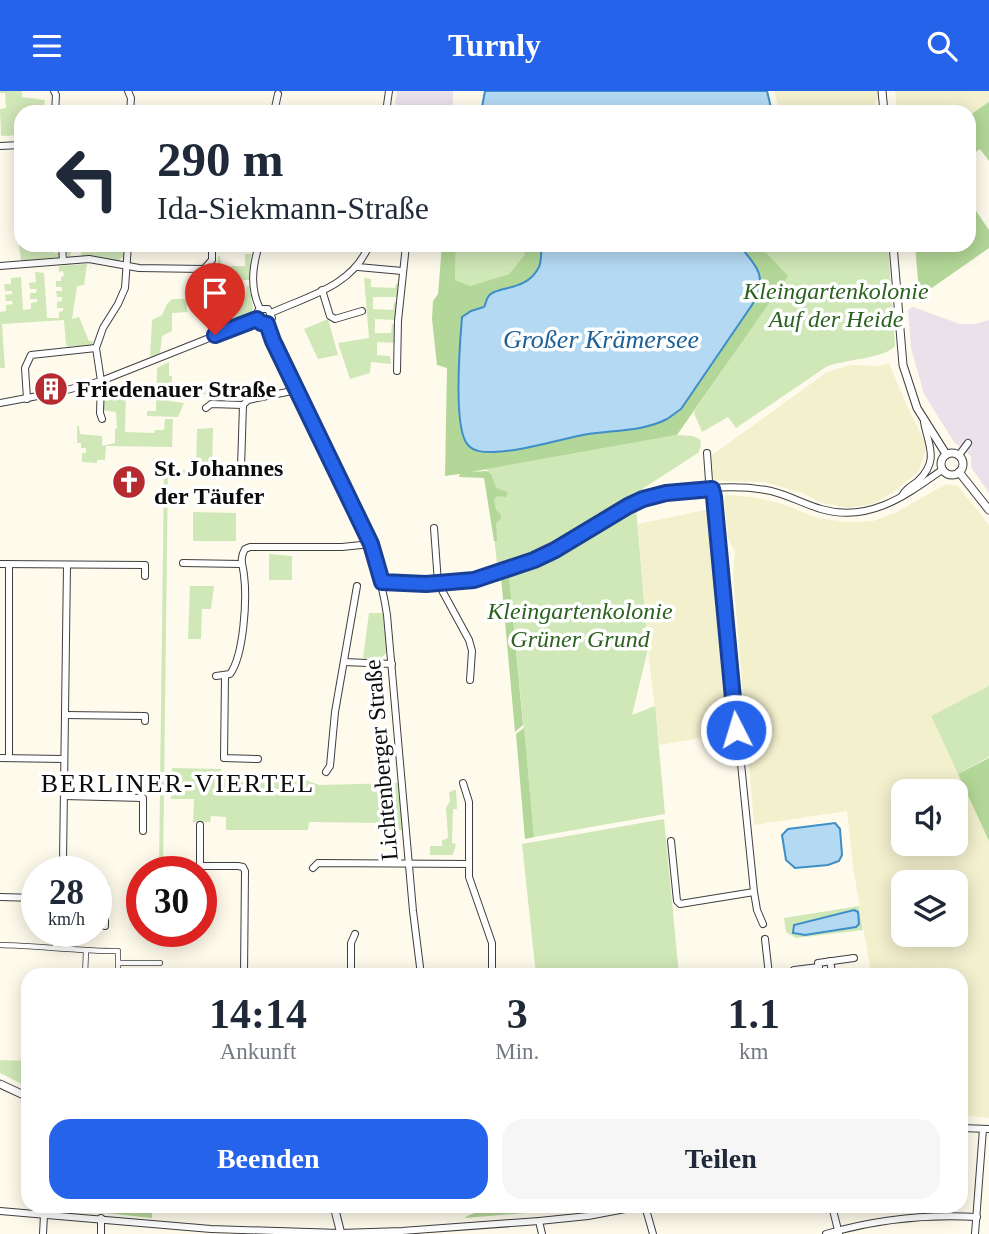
<!DOCTYPE html>
<html lang="de">
<meta charset="utf-8">
<style>
body{margin:0;font-family:"Times New Roman",serif;background:#f6f6f7;color:#1f2937;height:100vh;display:flex;flex-direction:column;font-size:26px;white-space:nowrap}
*{box-sizing:border-box;margin:0}
p{font-size:23px;color:#747a83}
.icon{flex:none;width:38px;height:38px;fill:none;stroke:currentColor;stroke-width:2;stroke-linecap:round;stroke-linejoin:round}
.map{position:relative;flex:1;overflow:hidden}
.details{position:absolute;left:21px;top:877px;width:947px;height:245px;display:flex;flex-direction:column;background:#fff;border-radius:21px;box-shadow:0 4px 18px #0003}
.details>*{flex:none}
.banner{position:absolute;left:14px;top:14px;width:962px;height:147px;border-radius:21px;box-shadow:0 4px 18px #0003;background:#fff;color:#1f2937;overflow:hidden}
.buttons{position:absolute;left:891px;top:688px;display:grid;gap:14px}
.buttons a{display:grid;place-items:center;width:77px;height:77px;border-radius:14px;background:#fff;box-shadow:0 4px 18px #0003;font-size:35px}
.speed{position:absolute;left:21px;top:765px;display:flex;gap:14px;font-size:35px;font-weight:700;text-align:center}
.speed>*{display:grid;place-content:center;width:91px;height:91px;border-radius:50%;background:#fff;box-shadow:0 4px 18px #0003;line-height:1}
.speed small{font-size:18px;font-weight:400}
.speed .limit{border:10px solid #d22;background:#fff;color:#111}
.pin{position:absolute;display:grid;place-items:center;width:60px;height:60px;color:#fff;margin:-72px -30px;border-radius:50% 50% 50% 0;rotate:-45deg;box-shadow:0 0 7px #0007}
.pin .icon{rotate:45deg}
.me{position:absolute;width:77px;margin:-38px;rotate:355deg;stroke-linejoin:round;filter:drop-shadow(0 0 5px #0008)}
.turn{display:flex;align-items:center;gap:24px;height:147px;padding:0 28px;font-size:32px}
.turn .icon{width:91px;height:91px;stroke-width:2.5}
.turn b{display:block;font-size:49px;line-height:60px}
.eta{display:flex;justify-content:space-evenly;align-items:center;height:119px;text-align:center}
.eta b{font-size:42px;font-weight:800;line-height:49px}
.button{display:flex;gap:14px;margin-top:auto;padding:14px 28px}
.button a{flex:1;height:80px;border-radius:21px;background:#2563eb;color:#fff;font-size:28px;font-weight:800;line-height:80px;text-align:center}
.button a+a{background:#f6f6f7;color:#1f2937}
header{display:flex;justify-content:space-between;align-items:center;height:91px;padding:0 28px;background:#2563eb;color:#fff;font-size:32px;font-weight:800}
.map>svg:first-child{display:block}
.industrial{fill:#eae1eb}
.farmland{fill:#f3f0ce;fill-rule:evenodd}
.green{fill:#d0e7b8}
.forest{fill:#b3d798}
.water{fill:#b4daf3;stroke:#3e8ec7;stroke-width:2}
.lines{fill:none;stroke-linecap:round;stroke-linejoin:round}
.pedestrian-casing{stroke:#3f3f3f;stroke-width:6}
.minor-casing{stroke:#3f3f3f;stroke-width:8}
.tertiary-casing{stroke:#3f3f3f;stroke-width:9}
.pedestrian{stroke:#fff;stroke-width:4.5}
.minor{stroke:#fff;stroke-width:6}
.tertiary{stroke:#fff;stroke-width:7}
.route-casing{stroke:#184099;stroke-width:18}
.route{stroke:#2563eb;stroke-width:12}
.labels{text-anchor:middle;dominant-baseline:central;stroke-width:7;stroke-linejoin:round;paint-order:stroke}
.park-label{font-size:24px;font-style:italic;fill:#2c6120;stroke:#fff}
.poi-label{font-size:24px;font-weight:bold;fill:#0c0c0c;stroke:#fff;text-anchor:start}
.street-label{font-size:24px;fill:#0c0c0c;stroke:#fff}
.water-label{font-size:26px;font-style:italic;fill:#1c6098;stroke:#fff}
.neighbourhood-label{font-size:26px;letter-spacing:2px;fill:#0c0c0c;stroke:#fff}
</style>
<header><svg class="icon" aria-label="menu" viewBox="0 0 24 24"><path d="M4 6h16M4 12h16M4 18h16"/></svg>Turnly<svg class="icon" aria-label="search" viewBox="0 0 24 24"><circle cx="10" cy="10" r="6"/><path d="M15 15l6 6"/></svg></header>
<div class="map">
<svg width="989" height="1143" viewBox="0 0 989 1143">
<rect width="100%" height="100%" fill="#fefbec"/>
<!-- industrial -->
<g class="industrial">
<polygon points="397,0 453,0 453,21 394,21"/>
<polygon points="913,216 960,233 975,233 989,229 989,402 971,376 971,365 954,351 924,303 911,257 908,219"/>
</g>
<!-- farmland -->
<g class="farmland">
<polygon points="774,0 878,0 879,2 872,21 780,21"/>
<polygon points="895,0 989,0 989,11 970,24 970,21 897,21"/>
<polygon points="889,272 906,313 927,355 919,380 892,402 873,413 850,417 822,412 802,402 764,391 717,390 712,387 711,365 827,281 850,274 879,275"/>
<path d="M946 393 958 395 989 434V595L931 625 989 750V1027L961 1024V884L871 882 853 776 847 720 754 734 733 483 735 461 728 447 724 407 726 404 754 406 783 413 817 427 848 431 873 430 897 421ZM903 700H956V752H903ZM903 791H956V844H903Z"/>
<polygon points="710,418 732,642 659,654 648,558 638,433"/>
</g>
<!-- green -->
<g class="green">
<polygon points="0,0 22,0 22,6 45,9 43,21 21,21 21,27 19,27 20,44 1,45 0,18 6,17 5,2 0,2"/>
<polygon points="18,146 21,146 22,154 53,154 54,162 61,162 60,166 21,170"/>
<polygon points="66,154 99,154 99,157 101,157 102,154 108,154 108,158 113,160 115,154 123,154 123,166 117,170 81,166 82,157 72,158 70,166 67,164"/>
<polygon points="456,154 517,154 525,163 509,183 470,195 455,189"/>
<path d="M759 154H888L895 255C885 268 843 268 826 276L736 337 728 326 702 341 694 322 695 319 787 185Z"/>
<polygon points="245,163 251,163 249,189 217,189 218,165 220,165 221,175 245,175"/>
<polygon points="87,173 84,194 77,195 72,228 79,226 89,250 93,250 92,255 72,255 64,258 69,256 66,254 64,229 2,233 5,277 0,277 0,221 6,220 6,214 13,213 12,210 6,210 5,204 12,203 12,200 5,200 4,193 11,193 11,187 21,186 23,219 31,218 31,212 37,211 37,208 30,208 30,202 36,202 37,198 30,198 29,192 36,191 35,181 44,182 47,227 59,227 59,221 63,220 63,217 57,217 57,211 62,210 62,206 57,206 56,200 62,200 62,196 56,196 56,190 61,190 61,186 64,185 63,180 59,181 59,175"/>
<polygon points="364,187 371,188 371,196 395,197 396,193 398,193 397,206 373,206 373,218 393,219 394,211 397,211 395,229 375,228 375,242 391,242 392,233 395,233 394,252 377,251 377,264 390,265 391,273 371,271 370,282 350,288 338,252 369,247"/>
<polygon points="217,195 222,195 222,204 246,204 247,195 249,195 253,217 251,223 233,232 233,215 217,215"/>
<polygon points="172,208 187,208 187,221 172,222 172,240 162,245 160,262 150,266 152,229 162,224 167,213"/>
<polygon points="328,228 338,264 318,268 304,238"/>
<polygon points="169,271 169,285 172,285 172,294 206,293 206,303 169,306 169,310 184,312 178,326 147,325 147,320 156,320 157,277"/>
<polygon points="123,298 126,298 125,341 154,342 155,339 164,339 165,328 173,328 172,356 106,355 105,369 97,369 97,372 82,371 82,362 86,362 86,357 81,357 81,352 77,352 77,335 79,335 80,343 102,345 102,355 115,352 115,338 117,337 116,321 102,319 102,309 114,308 114,304 123,304"/>
<polygon points="213,337 212,383 182,382 182,379 196,379 197,338"/>
<polygon points="677,344 692,345 700,348 701,355 698,362 574,442 520,467 497,473 487,378"/>
<polygon points="164,377 168,377 163,780 159,780"/>
<polygon points="636,416 648,558 632,624 655,615 665,723 534,746 509,484 567,461"/>
<polygon points="193,421 236,422 236,450 193,450"/>
<polygon points="269,463 292,465 292,489 269,489"/>
<polygon points="190,495 214,495 211,518 202,518 201,548 188,548"/>
<polygon points="369,522 383,522 387,561 380,568 363,567"/>
<polygon points="989,595 989,666 958,683 931,625"/>
<polygon points="172,677 221,678 221,685 235,690 303,688 319,694 398,692 403,739 391,739 384,732 309,731 308,739 226,739 226,726 211,725 210,731 193,731 194,708 171,708"/>
<polygon points="453,699 456,699 457,718 453,718 452,752 456,753 453,764 430,764 430,755 442,755 442,749 447,748 448,745 446,717 450,710 449,702"/>
<polygon points="664,728 679,884 536,884 522,753"/>
<polygon points="859,815 863,839 796,847 786,841 784,827"/>
<polygon points="0,969 28,970 28,996 0,982"/>
</g>
<!-- forest -->
<g class="forest">
<polygon points="989,11 989,70 980,58 970,65 970,24"/>
<polygon points="970,111 989,139 989,157 926,201 917,205 915,202 919,201 915,154 970,154"/>
<path d="M442 154H456L455 189 470 195 509 183 525 163 517 154H541L542 167 537 179 521 195 502 199 480 218 460 253 461 275 550 352C561 350 572 346 583 344 617 337 652 339 681 318L756 208C767 182 754 173 739 154H759L788 185 677 344 471 381 486 380 491 383 496 397 508 401 506 406 497 405 494 409 496 419 501 424V428L496 432 497 450H494L484 387 459 386 460 383 445 385 447 277 437 274 432 228 433 210 438 203Z"/>
<polygon points="509,484 523,634 515,641 501,486"/>
<polygon points="524,637 534,746 525,748 516,643"/>
<polygon points="989,667 989,750 958,683"/>
<polygon points="70,1115 149,1116 152,1119 152,1127 69,1118"/>
<path d="M519 1115H560V1119L465 1127C472 1119 505 1118 519 1115Z"/>
</g>
<!-- water -->
<g class="water">
<polygon points="485,0 767,0 772,21 481,21"/>
<path d="M541 154H739C754 173 767 182 756 208L681 318C676 321 672 325 667 328 642 341 610 339 583 344 553 350 523 360 493 361 484 361 474 361 468 354 453 338 460 250 462 226L471 220 484 216C486 213 486 209 488 206 495 194 526 202 539 176 542 169 541 161 541 154Z"/>
<polygon points="835,732 840,738 842,764 839,770 828,774 795,777 786,769 782,744 788,738"/>
<polygon points="854,819 858,821 859,833 856,836 805,844 793,842 794,834"/>
</g>
<g class="lines">
<!-- pedestrian casing -->
<g class="pedestrian-casing">
<g id="pedestrian">
<path d="M0 854C40 855 78 860 118 860V884"/>
<polyline points="55,855 56,840"/>
<polyline points="118,872 160,872"/>
<polyline points="85,884 86,860"/>
</g>
</g>
<!-- minor casing -->
<g class="minor-casing">
<g id="minor">
<polyline points="54,0 56,4 55,21"/>
<polyline points="128,0 131,7 130,21"/>
<polyline points="274,21 278,3"/>
<polyline points="386,21 389,0"/>
<polyline points="0,55 21,54"/>
<polyline points="62,154 63,170"/>
<path d="M259 154C252 177 250 197 260 218"/>
<polyline points="0,175 89,168 139,177 204,178 212,169 212,154"/>
<polyline points="358,176 402,180"/>
<polyline points="322,199 330,225 335,228 362,220"/>
<path d="M271 222C308 205 353 195 369 154"/>
<polyline points="257,228 258,220 262,218 268,218 272,227 267,233"/>
<path d="M267 233 273 250C315 336 373 429 387 524L413 820 421 884"/>
<polyline points="397,280 398,230 406,154"/>
<polyline points="27,308 25,277 31,264 96,257"/>
<polyline points="0,312 59,301 101,290 257,228"/>
<polyline points="206,317 211,313 243,314"/>
<polyline points="102,328 100,322 101,290 96,257 103,237 118,213 125,197 128,154"/>
<polyline points="707,362 709,390 714,406 754,801 757,819 763,833"/>
<polyline points="959,364 968,352"/>
<polyline points="254,377 241,377 243,314 248,309 297,299"/>
<path d="M902 405C906 397 912 395 918 390 940 369 928 354 924 331"/>
<polyline points="434,437 438,492 469,549 472,560 470,589"/>
<polyline points="183,472 241,473"/>
<polyline points="0,473 145,474 145,485"/>
<path d="M381 490C412 492 442 494 472 490 502 485 549 464 576 448 608 430 633 407 670 402 703 397 738 393 771 400 788 404 804 413 821 418 869 432 905 405 942 379"/>
<polyline points="344,571 392,573"/>
<path d="M216 585 230 583C244 564 247 508 244 484 243 474 239 468 245 458L250 456H342L371 453"/>
<polyline points="225,585 224,667 258,668"/>
<polyline points="65,624 145,625 145,630"/>
<polyline points="0,667 64,668"/>
<polyline points="9,667 9,473"/>
<polyline points="326,681 330,675 335,621 357,495"/>
<polyline points="463,692 469,711 469,773"/>
<polyline points="64,705 143,707 143,740"/>
<polyline points="200,734 200,775 238,775 243,776 245,780 244,884"/>
<polyline points="671,750 677,810 680,813 754,801"/>
<polyline points="63,771 67,474"/>
<polyline points="313,777 318,772 469,773 469,786 492,852 492,884"/>
<polyline points="0,806 37,807"/>
<polyline points="96,807 105,808 105,795"/>
<polyline points="105,835 105,808"/>
<polyline points="765,848 769,884"/>
<polyline points="794,879 819,876"/>
<polyline points="820,882 832,881 830,870"/>
<polyline points="351,884 351,852 355,843"/>
<polyline points="820,884 818,872 854,867"/>
<polyline points="961,1037 989,1038"/>
<polyline points="645,1115 653,1143"/>
<polyline points="832,1115 839,1143"/>
<polyline points="0,1120 211,1138 340,1142 402,1140 539,1130 588,1125 641,1115"/>
<polyline points="539,1130 542,1143"/>
<polyline points="43,1143 44,1124"/>
<polyline points="101,1143 101,1127"/>
<path d="M826 1143C877 1128 924 1123 977 1126"/>
<polyline points="975,1143 983,1038"/>
</g>
</g>
<!-- tertiary casing -->
<g class="tertiary-casing">
<g id="tertiary">
<polyline points="882,0 884,21"/>
<polyline points="893,154 903,274 917,317 946,363"/>
<circle cx="952" cy="373" r="11"/>
<polyline points="959,381 989,419"/>
<polyline points="0,993 28,1006"/>
<polyline points="334,1115 341,1143"/>
</g>
</g>
<!-- pedestrian -->
<use href="#pedestrian" class="pedestrian"/>
<!-- minor -->
<use href="#minor" class="minor"/>
<!-- tertiary -->
<use href="#tertiary" class="tertiary"/>
</g>
<g class="lines">
<!-- route casing -->
<g class="route-casing">
<polyline id="route" points="215,244 257,228 261,232 267,233 273,250 371,453 382,491 426,493 474,489 534,469 555,459 628,415 643,408 666,402 712,398 714,406 736,639"/>
</g>
<!-- route -->
<use href="#route" class="route"/>
</g>
<!-- icons -->
<defs>
<g id="building-disc" transform="scale(1.75)"><circle r="9.5" fill="#b52b30" stroke="#fff"/><path d="M-4-6H4V6H1V3H-1V6H-4ZM-2.5-4.3h1.7v1.8h-1.7ZM.8-4.3h1.7v1.8H.8ZM-2.5-1h1.7V.8h-1.7ZM.8-1h1.7V.8H.8Z" fill="#fff"/></g>
<g id="church-disc" transform="scale(1.75)"><circle r="9.5" fill="#b52b30" stroke="#fff"/><path d="M-1.2-6h2.4v3.5h3.3v2.4h-3.3V6h-2.4V-.1h-3.3v-2.4h3.3Z" fill="#fff"/></g>
</defs>
<g fill-rule="evenodd">
<use href="#building-disc" x="51" y="298"/>
<use href="#church-disc" x="129" y="391"/>
</g>
<g class="labels">
<!-- park labels -->
<g class="park-label">
<text x="836" y="200">Kleingartenkolonie<tspan x="836" dy="28">Auf der Heide</tspan></text>
<text x="580" y="520">Kleingartenkolonie<tspan x="580" dy="28">Grüner Grund</tspan></text>
</g>
<!-- poi labels -->
<g class="poi-label">
<text x="76" y="298">Friedenauer Straße</text>
<text x="154" y="377">St. Johannes<tspan x="154" dy="28">der Täufer</tspan></text>
</g>
<!-- street labels -->
<g class="street-label">
<text transform="translate(381 669) rotate(-95)">Lichtenberger Straße</text>
</g>
<!-- water labels -->
<g class="water-label">
<text x="601" y="248">Großer Krämersee</text>
</g>
<!-- neighbourhood labels -->
<g class="neighbourhood-label">
<text x="178" y="692">BERLINER-VIERTEL</text>
</g>
</g>
</svg>
<div class="buttons">
<a><svg class="icon" aria-label="sound" viewBox="0 0 24 24"><path d="M4 9h4l5-4v14l-5-4H4zM17 9q2 3 0 6"/></svg></a>
<a><svg class="icon" aria-label="layers" viewBox="0 0 24 24"><path d="M12 4l9 5-9 5-9-5zM3 14l9 5 9-5"/></svg></a>
</div>
<div class="speed"><div>28<small>km/h</small></div><div class="limit">30</div></div>
<div class="pin" style="left:215px;top:244px;background:#d93025"><svg class="icon" aria-label="arrive" viewBox="0 0 24 24"><path d="M6 21V4h12l-3 4 3 4H6"/></svg></div>
<svg class="me" style="left:736px;top:639px" viewBox="-20 -20 40 40"><circle r="17" fill="#2563eb" stroke="#fff" stroke-width="3"/><path d="M0-11L8 9 0 5-8 9z" fill="#fff"/></svg>
<div class="banner">
<div class="turn"><svg class="icon" aria-label="left" viewBox="0 0 24 24"><path d="M17 20v-9H6M10 6l-5 5 5 5"/></svg><div><b>290 m</b>Ida-Siekmann-Straße</div></div>
</div>
<section class="details">
<div class="eta">
<div><b>14:14</b><p>Ankunft</p></div>
<div><b>3</b><p>Min.</p></div>
<div><b>1.1</b><p>km</p></div>
</div>
<div class="button"><a>Beenden</a><a>Teilen</a></div>
</section>
</div>
